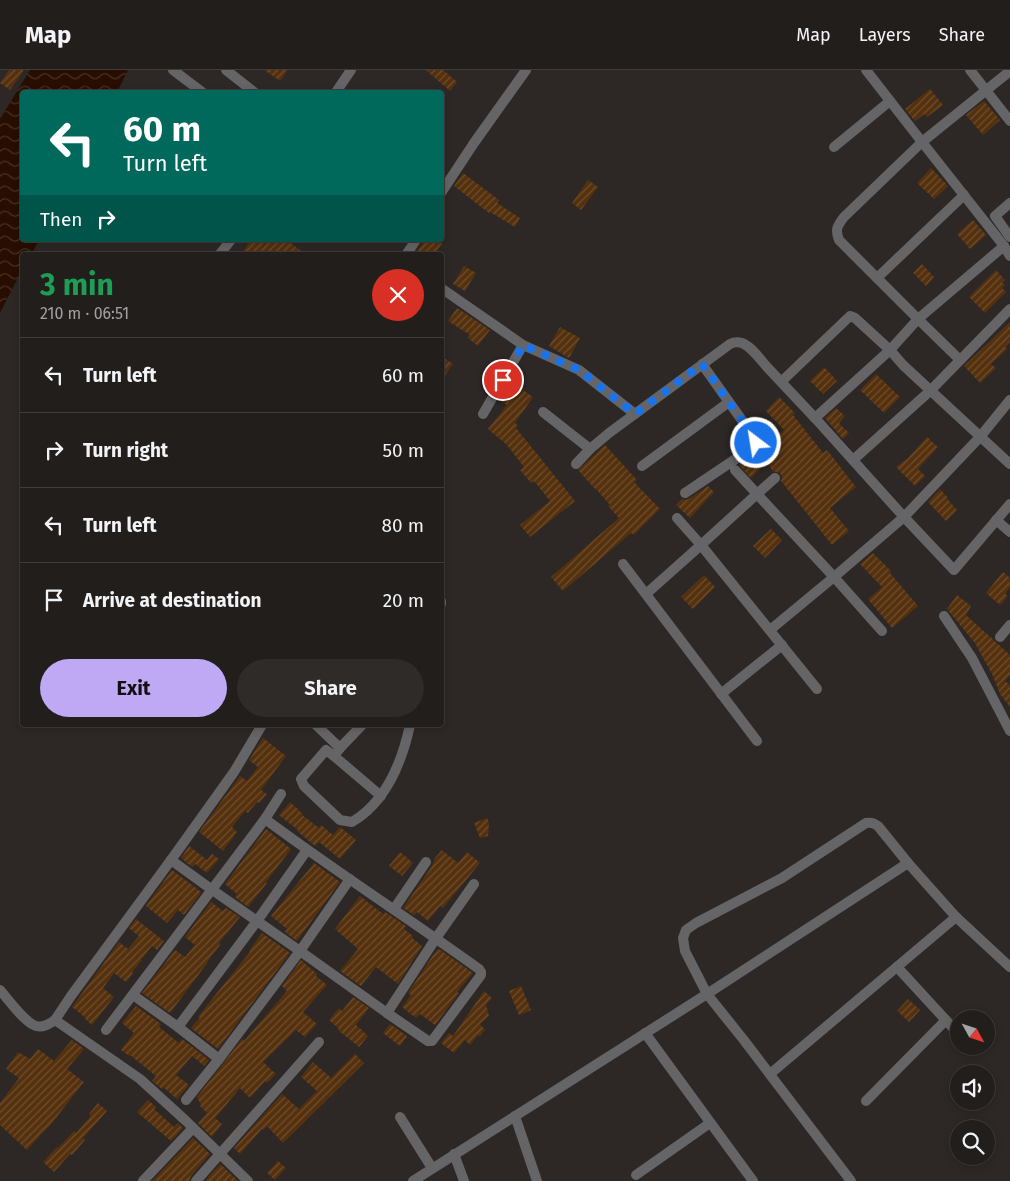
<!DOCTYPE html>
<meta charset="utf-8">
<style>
body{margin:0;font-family:"Fira Sans",sans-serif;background:#2e2b29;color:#f1f3f6;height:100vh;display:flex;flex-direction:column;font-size:19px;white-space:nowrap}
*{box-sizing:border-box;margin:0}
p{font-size:16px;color:#a2a2a3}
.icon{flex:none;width:28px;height:28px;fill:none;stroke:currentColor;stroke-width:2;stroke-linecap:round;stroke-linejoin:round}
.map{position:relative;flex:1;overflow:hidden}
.sheet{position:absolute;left:20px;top:182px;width:424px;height:475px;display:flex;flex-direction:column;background:#221e1c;border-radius:5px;box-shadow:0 2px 8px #0003,0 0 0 1px #3f3c3b}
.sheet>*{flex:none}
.hud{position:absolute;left:20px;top:20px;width:424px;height:152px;border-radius:5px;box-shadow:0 2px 8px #0003,0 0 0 1px #3f3c3b;background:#00695c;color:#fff;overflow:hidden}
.needle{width:32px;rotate:130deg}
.controls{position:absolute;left:950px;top:940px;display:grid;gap:10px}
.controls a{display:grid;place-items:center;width:45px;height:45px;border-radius:50%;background:#221e1c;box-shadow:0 2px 8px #0003,0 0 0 1px #3f3c3b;font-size:25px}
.pin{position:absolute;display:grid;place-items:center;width:42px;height:42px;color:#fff;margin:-21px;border:2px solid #fff;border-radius:50%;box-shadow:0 1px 5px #0007}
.me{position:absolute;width:55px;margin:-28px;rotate:329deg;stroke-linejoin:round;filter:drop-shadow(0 0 4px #0008)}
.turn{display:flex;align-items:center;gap:18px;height:105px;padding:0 20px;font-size:22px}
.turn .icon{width:65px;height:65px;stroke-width:2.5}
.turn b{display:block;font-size:35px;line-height:42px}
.then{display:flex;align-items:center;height:48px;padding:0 20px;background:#0003;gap:10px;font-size:19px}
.round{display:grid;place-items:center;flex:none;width:52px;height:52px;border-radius:26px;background:#2e2b29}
.summary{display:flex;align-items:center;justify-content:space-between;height:85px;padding:0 20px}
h1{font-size:30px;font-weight:700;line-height:38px;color:#1e9e55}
.button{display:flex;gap:10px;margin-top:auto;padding:10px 20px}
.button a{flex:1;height:58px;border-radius:30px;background:#bfa9f4;color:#111;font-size:20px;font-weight:700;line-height:58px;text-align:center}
.button a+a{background:#2e2b29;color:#f1f3f6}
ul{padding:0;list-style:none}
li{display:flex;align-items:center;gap:15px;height:75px;padding:0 20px;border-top:1px solid #3f3c3b}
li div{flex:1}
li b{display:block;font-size:19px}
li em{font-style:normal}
header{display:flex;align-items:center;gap:30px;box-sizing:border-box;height:70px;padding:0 25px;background:#221e1c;border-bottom:1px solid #3f3c3b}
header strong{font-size:24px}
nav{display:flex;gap:28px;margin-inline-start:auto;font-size:18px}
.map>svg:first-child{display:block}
.water{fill:url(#water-waves)}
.building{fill:url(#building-hatch)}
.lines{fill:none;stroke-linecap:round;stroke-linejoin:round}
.minor{stroke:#656467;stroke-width:10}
.route{stroke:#1a73e8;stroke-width:9;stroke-dasharray:0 16.2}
</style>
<header>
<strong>Map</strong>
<nav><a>Map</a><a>Layers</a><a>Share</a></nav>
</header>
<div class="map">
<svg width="1010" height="1111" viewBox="0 0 1010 1111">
<defs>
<pattern id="water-waves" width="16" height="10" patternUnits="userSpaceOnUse" patternTransform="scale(1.25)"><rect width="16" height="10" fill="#270e00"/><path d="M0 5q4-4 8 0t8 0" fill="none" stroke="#473125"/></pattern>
<pattern id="building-hatch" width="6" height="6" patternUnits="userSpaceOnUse" patternTransform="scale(1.25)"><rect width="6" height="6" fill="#55300d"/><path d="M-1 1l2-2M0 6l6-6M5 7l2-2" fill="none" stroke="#6e4e30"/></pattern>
</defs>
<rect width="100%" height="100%" fill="#2d2825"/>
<!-- water -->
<polygon class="water" points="30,0 128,0 117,22 22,22 22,170 39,170 31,185 22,185 22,200 0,243 0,49"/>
<!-- building -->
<g class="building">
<polygon points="9,0 24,0 10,20 0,13"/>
<polygon points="264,0 288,0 280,11"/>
<polygon points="426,0 443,0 457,12 450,21"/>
<polygon points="930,19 943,35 927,47 924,44 915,51 905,39"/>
<polygon points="984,31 1000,50 983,65 966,45"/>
<polygon points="931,98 948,116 934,129 917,113"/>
<polygon points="463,103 499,130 497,133 520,148 515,157 490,142 489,143 454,116"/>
<polygon points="588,110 598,117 581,140 572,133"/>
<polygon points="973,150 986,165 970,179 957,164"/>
<polygon points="251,170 287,170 306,185 240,185"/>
<polygon points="425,170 436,170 442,174 434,185 414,185"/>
<polygon points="922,194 934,207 926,216 913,203"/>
<polygon points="464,196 476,203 465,221 453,214"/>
<polygon points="996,200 1005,210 1002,212 1005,215 1002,218 1006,222 985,243 969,227"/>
<polygon points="457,238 490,260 478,276 468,268 470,265 448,251"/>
<polygon points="1010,252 1010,272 1005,277 1007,279 991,294 996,298 980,313 964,296"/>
<polygon points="560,257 580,268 569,288 549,276"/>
<polygon points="441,286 453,294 441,311"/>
<polygon points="824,297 837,311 823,324 810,311"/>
<polygon points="876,304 900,327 884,343 860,320"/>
<polygon points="510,311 533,327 515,353 518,356 516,358 575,431 530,467 520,455 550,431 534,411 531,413 520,400 524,397 506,374 488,359 507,335 499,330"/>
<polygon points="779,327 795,343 793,345 823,383 827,380 856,417 830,438 849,461 832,475 781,411 782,407 780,403 773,401 767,393 751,408 739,395 759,382 784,360 766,341"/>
<polygon points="836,338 845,346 839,353 849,363 843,369 825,348"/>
<polygon points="927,367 938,377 918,399 925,406 915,416 896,397 908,388"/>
<polygon points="605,375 637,410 634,412 660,439 634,465 631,463 563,521 551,507 619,448 608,436 610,435 597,420 596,420 578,400"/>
<polygon points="708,416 714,422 690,448 676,435 682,429 685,430 689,429"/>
<polygon points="940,419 948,428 947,429 957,440 946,451 928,432"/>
<polygon points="771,459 782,470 765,488 753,476"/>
<polygon points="873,483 891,501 890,503 918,536 892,558 868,529 882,517 860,494"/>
<polygon points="1003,502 1010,508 1010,517 1005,524 1008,526 1000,535 986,523"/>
<polygon points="704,505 715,517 693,539 681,527"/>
<polygon points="957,525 971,536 966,545 1010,585 1010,605 1005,611 1010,615 1010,637 1000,624 993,606 975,573 947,539"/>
<polygon points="263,668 286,686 261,720 267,724 259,733 257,732 248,743 245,741 232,757 237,762 223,781 199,762 240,706 247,711 258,697 249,690"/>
<polygon points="290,732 298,739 297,739 303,744 302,745 319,758 321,755 333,765 340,757 356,770 340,789 319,772 315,776 297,761 298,760 279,745"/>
<polygon points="487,748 489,753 488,766 480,768 474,753"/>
<polygon points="266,759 291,779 266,812 267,813 248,837 235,827 237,824 225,814"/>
<polygon points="189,776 207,790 212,784 219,789 207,803 195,794 192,797 181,788"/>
<polygon points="442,780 458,793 467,782 480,793 443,838 440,836 428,851 417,842 414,845 403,838 432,796 435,788"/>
<polygon points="400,782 413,793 402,806 389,796"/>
<polygon points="314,793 340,812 297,871 285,862 287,859 271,846"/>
<polygon points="172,800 200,821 200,822 201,823 184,845 178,840 167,853 146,836"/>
<polygon points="360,826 383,844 385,842 406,856 404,859 413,866 412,868 422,876 398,914 376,897 361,916 340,901 358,879 335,859"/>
<polygon points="211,832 223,841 226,838 240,847 219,873 220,875 207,892 208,892 170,943 142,923 175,880 185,887 195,875 185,867"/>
<polygon points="136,849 164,871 157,880 152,876 141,890 142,890 132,902 133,903 126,912 114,903 103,918 114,927 92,955 85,949 86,948 72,937 119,872 128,879 139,866 129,858"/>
<polygon points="262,863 290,883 218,979 191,958 200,948 198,947 212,929 250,882 249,881"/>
<polygon points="439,879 473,903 457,922 459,923 435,955 420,944 416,948 402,937 411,925 408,923 433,885"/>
<polygon points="301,890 317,904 316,906 327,915 303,942 317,954 305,967 296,960 263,992 276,1004 267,1013 265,1011 250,1028 240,1018 215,1048 222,1054 212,1067 198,1053 207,1043 200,1036 201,1035 197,1027 242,969 244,971 287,921 282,916"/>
<polygon points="521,916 531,940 519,945 509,921"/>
<polygon points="484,921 492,928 486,935 489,946 480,954 485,960 480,966 478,965 470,975 465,970 454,983 441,973 449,963 453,966"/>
<polygon points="353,927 369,938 356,955 368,966 359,977 338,960 339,959 329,950 339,938 342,941"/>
<polygon points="908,929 920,940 909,952 897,941"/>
<polygon points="136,936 161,954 159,957 179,973 182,969 209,990 204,996 192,986 176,1005 189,1015 177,1029 163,1017 162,1019 152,1011 156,1006 130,985 129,986 121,980 134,963 122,953"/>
<polygon points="390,954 407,966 400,976 383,963"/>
<polygon points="72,970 84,979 67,999 84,1012 48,1058 47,1058 27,1080 0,1055 0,1033 19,1008 6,999 18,982 30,989 38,979 54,991"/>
<polygon points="355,984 364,993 283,1073 267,1056 263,1060 262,1059 240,1084 234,1078 282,1024 299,1039 317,1021 301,1007 313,992 331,1008"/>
<polygon points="148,1030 156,1037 154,1039 174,1057 178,1053 183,1058 171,1071 137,1042"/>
<polygon points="98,1033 107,1041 83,1068 85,1070 72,1085 70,1084 54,1102 43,1092 57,1077 58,1078 74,1061 76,1063 91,1046 89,1044"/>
<polygon points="193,1068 210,1084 191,1106 189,1111 152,1111"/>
<polygon points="278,1091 286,1098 275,1110 267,1103"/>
<polygon points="220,1094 235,1108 238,1111 205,1111"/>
</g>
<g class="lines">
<!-- minor -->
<g class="minor">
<polyline points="173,0 202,22"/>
<polyline points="226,0 254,22"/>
<path d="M866 0 922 72 844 147C837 156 835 160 839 170L918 249 890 280 903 295 1010 394"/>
<polyline points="970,0 1010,51"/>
<polyline points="1010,1 922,72 1004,176 1010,186"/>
<polyline points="336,22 351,0"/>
<polyline points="834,77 890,31"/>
<polyline points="441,123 474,73 526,0"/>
<polyline points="1010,133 995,146 1010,167"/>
<polyline points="219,185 231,170"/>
<polyline points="406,185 416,170"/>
<polyline points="877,208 964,125"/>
<polyline points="441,218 523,275 579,300 635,344"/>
<polyline points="960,290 918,249 1004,176"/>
<polyline points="543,342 590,379"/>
<polyline points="483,344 523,275"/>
<polyline points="815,348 904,447 954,500 1010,434"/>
<polyline points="853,390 930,321 1010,239"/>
<path d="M576 394 590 379 609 363 730 274C734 272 738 272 742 273 752 277 760 289 767 297 783 314 799 331 815 348L890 280 855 248 850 246 781 312"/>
<polyline points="642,396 729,332"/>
<polyline points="735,400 757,424 775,408"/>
<polyline points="685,423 755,376 756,373 756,370 702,294"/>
<polyline points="996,450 1010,462"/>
<polyline points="623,494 757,671"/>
<polyline points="646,524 701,475 677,448"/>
<polyline points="441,531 441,534"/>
<polyline points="944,546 972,588 1010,661"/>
<polyline points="770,560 834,507 882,561"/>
<polyline points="1000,567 1010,555"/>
<polyline points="817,619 701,475 757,424 834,507 904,447 980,367 1010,330"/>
<polyline points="721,624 782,575"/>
<polyline points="316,655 340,678 362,655"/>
<path d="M340 678 334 686 326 680 301 709 304 716 340 750 352 752C386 732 402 692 410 655"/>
<polyline points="334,686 381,726"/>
<path d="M265 749C335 801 408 848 479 899L481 902V905L432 971H428L387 943"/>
<polyline points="171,790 211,819 300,881 350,809"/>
<polyline points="394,839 426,792"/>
<polyline points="897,897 955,960"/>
<path d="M0 920C8 929 25 953 36 956 43 958 49 954 55 950L140 1009 185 1050 248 1111"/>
<polyline points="133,925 178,957 219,989"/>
<polyline points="55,950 71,926 171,790 234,702 262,655"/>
<polyline points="178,957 257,851 307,780"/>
<polyline points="106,960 265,749 281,724"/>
<polyline points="645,963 753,1111"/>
<polyline points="770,1004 956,847"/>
<polyline points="186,1030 219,989 300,881 387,943 436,868 474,814"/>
<polyline points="866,1031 946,950"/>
<polyline points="515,1046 537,1111"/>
<polyline points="400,1047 432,1098"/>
<polyline points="454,1084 464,1111"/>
<polyline points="636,1105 710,1053"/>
<polyline points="143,1111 193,1058"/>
<polyline points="196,1111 319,972"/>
<polyline points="413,1111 707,924 908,793"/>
<path d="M851 1111 743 969 707 924 685 881 683 868 686 860 696 853 782 808 866 753C871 752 874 753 878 756L908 793 956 847 1010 897"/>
</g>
</g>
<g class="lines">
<!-- route -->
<polyline class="route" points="503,310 523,275 579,300 635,344 702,294 756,370 756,373"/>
</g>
</svg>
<div class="controls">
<a><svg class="needle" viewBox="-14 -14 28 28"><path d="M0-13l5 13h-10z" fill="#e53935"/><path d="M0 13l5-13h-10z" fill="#a2a2a3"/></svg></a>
<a><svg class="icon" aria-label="sound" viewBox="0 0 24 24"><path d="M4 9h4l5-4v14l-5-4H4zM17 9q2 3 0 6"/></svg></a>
<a><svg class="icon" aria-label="search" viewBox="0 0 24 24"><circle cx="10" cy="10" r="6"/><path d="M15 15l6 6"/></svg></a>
</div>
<div class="pin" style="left:503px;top:310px;background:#d93025"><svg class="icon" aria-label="arrive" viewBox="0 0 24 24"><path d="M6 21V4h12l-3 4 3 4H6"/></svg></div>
<svg class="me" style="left:756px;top:373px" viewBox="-20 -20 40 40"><circle r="17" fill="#1a73e8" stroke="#fff" stroke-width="3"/><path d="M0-11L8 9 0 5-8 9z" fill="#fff"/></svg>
<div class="hud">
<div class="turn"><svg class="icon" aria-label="left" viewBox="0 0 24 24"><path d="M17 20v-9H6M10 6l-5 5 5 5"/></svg><div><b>60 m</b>Turn left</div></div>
<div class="then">Then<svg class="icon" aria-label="right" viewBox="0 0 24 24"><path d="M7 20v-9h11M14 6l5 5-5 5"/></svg></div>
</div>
<section class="sheet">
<div class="summary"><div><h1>3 min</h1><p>210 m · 06:51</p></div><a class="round" style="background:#d93025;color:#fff"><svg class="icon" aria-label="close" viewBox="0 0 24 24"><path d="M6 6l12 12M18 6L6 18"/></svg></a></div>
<ul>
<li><svg class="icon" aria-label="left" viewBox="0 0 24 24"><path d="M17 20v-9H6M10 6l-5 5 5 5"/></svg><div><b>Turn left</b></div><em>60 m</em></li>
<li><svg class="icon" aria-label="right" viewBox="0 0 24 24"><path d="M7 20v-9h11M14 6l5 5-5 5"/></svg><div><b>Turn right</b></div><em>50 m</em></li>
<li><svg class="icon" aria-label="left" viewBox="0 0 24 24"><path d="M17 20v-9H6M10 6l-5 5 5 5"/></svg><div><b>Turn left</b></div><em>80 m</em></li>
<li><svg class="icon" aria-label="arrive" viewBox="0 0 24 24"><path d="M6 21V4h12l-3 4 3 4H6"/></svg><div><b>Arrive at destination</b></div><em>20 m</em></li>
</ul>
<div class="button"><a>Exit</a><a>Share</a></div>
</section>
</div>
